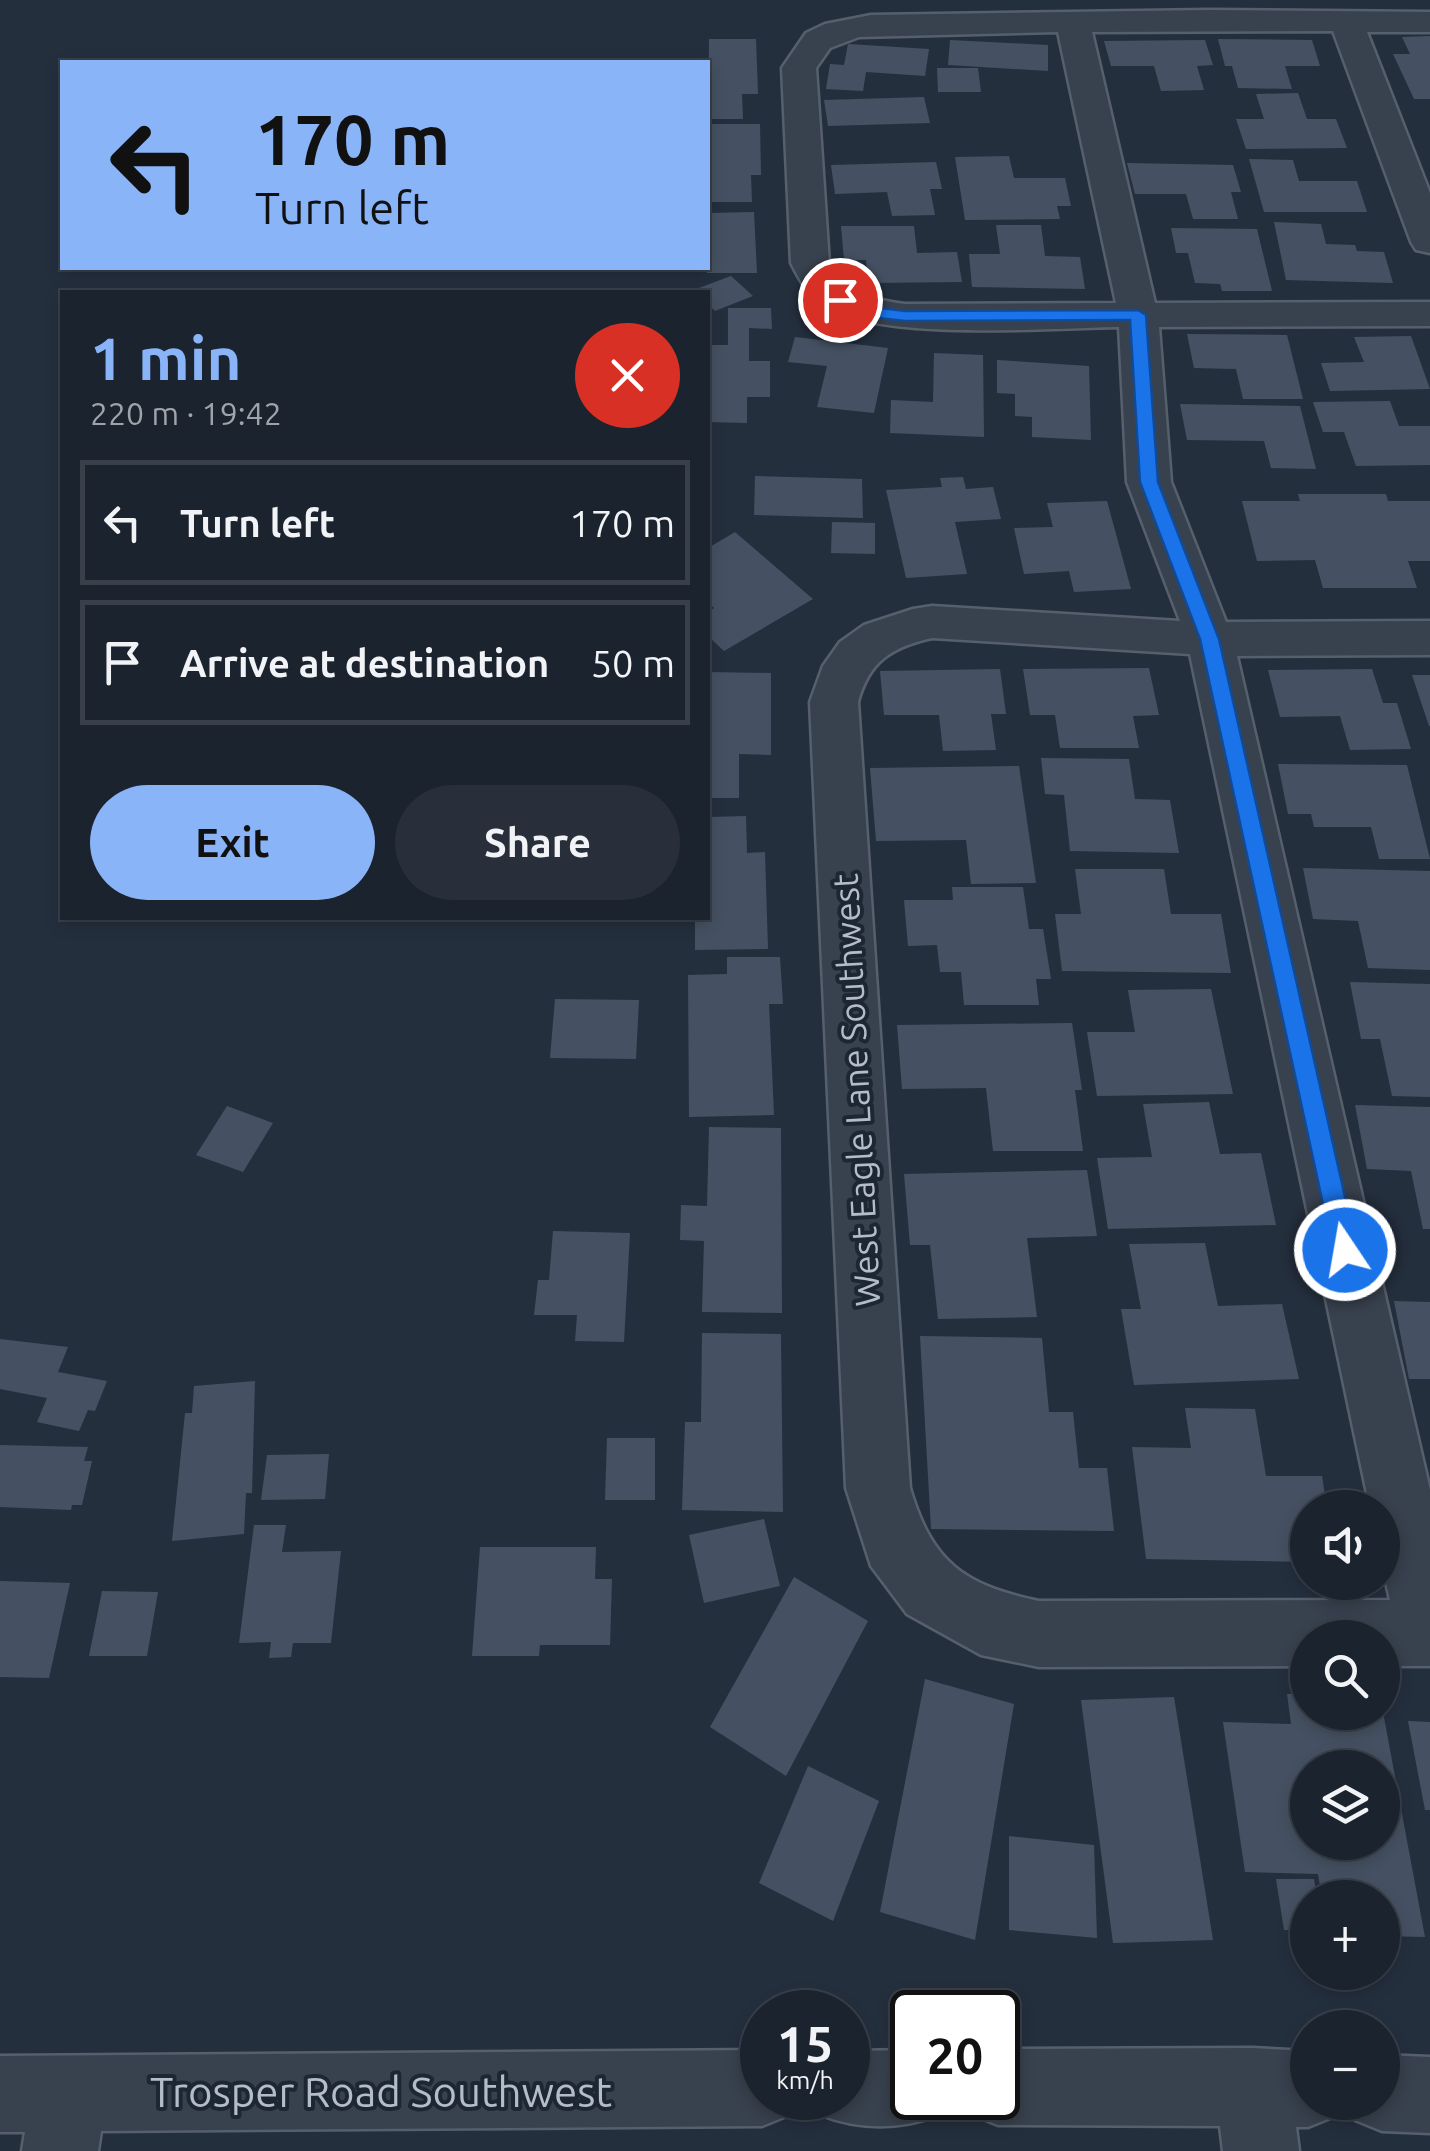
<!DOCTYPE html>
<meta charset="utf-8">
<style>
body{margin:0;font-family:Ubuntu,sans-serif;background:#282f3a;color:#f1f3f6;height:100vh;display:flex;flex-direction:column;font-size:38px;white-space:nowrap}
*{box-sizing:border-box;margin:0}
p{font-size:32px;color:#a0a4aa}
.icon{flex:none;width:55px;height:55px;fill:none;stroke:currentColor;stroke-width:2;stroke-linecap:round;stroke-linejoin:round}
.map{position:relative;flex:1;overflow:hidden}
.drawer{position:absolute;left:60px;top:290px;width:650px;height:630px;display:flex;flex-direction:column;background:#1b232e;border-radius:0px;box-shadow:0 5px 15px #0003,0 0 0 2px #39404a}
.drawer>*{flex:none}
.guide{position:absolute;left:60px;top:60px;width:650px;height:210px;border-radius:0px;box-shadow:0 5px 15px #0003,0 0 0 2px #39404a;background:#8ab4f8;color:#111;overflow:hidden}
.tools{position:absolute;left:1290px;top:1490px;display:grid;gap:20px}
.tools a{display:grid;place-items:center;width:110px;height:110px;border-radius:50%;background:#1b232e;box-shadow:0 5px 15px #0003,0 0 0 2px #39404a;font-size:50px}
.speed{position:absolute;left:740px;top:1990px;display:flex;gap:20px;font-size:50px;font-weight:700;text-align:center}
.speed>*{display:grid;place-content:center;width:130px;height:130px;border-radius:50%;background:#1b232e;box-shadow:0 5px 15px #0003,0 0 0 2px #39404a;line-height:1}
.speed small{font-size:25px;font-weight:400}
.speed .limit{border:5px solid #111;border-radius:15px;background:#fff;color:#111}
.pin{position:absolute;display:grid;place-items:center;width:85px;height:85px;color:#fff;margin:-42px;border:5px solid #fff;border-radius:50%;box-shadow:0 2px 10px #0007}
.me{position:absolute;width:110px;margin:-55px;rotate:348deg;stroke-linejoin:round;filter:drop-shadow(0 0 8px #0008)}
.turn{display:flex;align-items:center;gap:35px;height:210px;padding:0 30px;font-size:45px}
.turn .icon{width:130px;height:130px;stroke-width:2.5}
.turn b{display:block;font-size:70px;line-height:85px}
.round{display:grid;place-items:center;flex:none;width:105px;height:105px;border-radius:52px;background:#282f3a}
.headline{display:flex;align-items:center;justify-content:space-between;height:170px;padding:0 30px}
h1{font-size:60px;font-weight:700;line-height:75px;color:#8ab4f8}
.button{display:flex;gap:20px;margin-top:auto;padding:20px 30px}
.button a{flex:1;height:115px;border-radius:60px;background:#8ab4f8;color:#111;font-size:40px;font-weight:700;line-height:115px;text-align:center}
.button a+a{background:#282f3a;color:#f1f3f6}
ul{padding:0;list-style:none}
li{display:flex;align-items:center;gap:30px;height:125px;margin:0 20px 15px;padding:0 10px;border:5px solid #39404a;border-radius:0px}
li div{flex:1}
li b{display:block;font-size:38px}
li em{font-style:normal}
.map>svg:first-child{display:block}
.building{fill:#455162;fill-rule:evenodd}
.lines{fill:none;stroke-linecap:round;stroke-linejoin:round}
.minor-casing{stroke:#565f6c;stroke-width:5}
.minor{fill:#38414e;fill-rule:evenodd}
.route{fill:#1a73e8;stroke:#114b97;stroke-width:2.5}
.labels{text-anchor:middle;dominant-baseline:central;stroke-width:8;stroke-linejoin:round;paint-order:stroke}
.street-label{font-size:35px;fill:#b4bcc9;stroke:#1d2633}
.near-street-label{font-size:42px;fill:#b4bcc9;stroke:#1d2633}
</style>
<div class="map">
<svg width="1430" height="2151" viewBox="0 0 1430 2151">
<rect width="100%" height="100%" fill="#242f3e"/>
<!-- building -->
<g class="building">
<polygon points="1430,36 1430,99 1414,99 1393,54 1410,54 1402,37"/>
<polygon points="709,39 756,39 758,94 742,94 743,119 708,119"/>
<polygon points="1218,39 1312,40 1320,66 1285,66 1292,89 1238,88 1232,66 1225,66"/>
<polygon points="950,40 1048,45 1048,71 948,65"/>
<polygon points="1205,40 1213,65 1197,66 1204,90 1161,91 1154,66 1111,66 1104,41"/>
<polygon points="848,44 929,49 925,76 866,72 863,91 826,89 830,64 844,65"/>
<polygon points="937,68 978,68 981,92 938,92"/>
<polygon points="1298,93 1307,119 1336,119 1347,148 1246,149 1236,119 1264,119 1256,94"/>
<polygon points="924,97 930,123 828,126 824,100"/>
<polygon points="708,124 760,124 761,175 751,175 752,202 708,202"/>
<polygon points="1009,156 1014,178 1065,178 1071,206 1057,206 1060,219 965,220 955,157"/>
<polygon points="1249,159 1293,160 1299,181 1357,181 1367,212 1264,212"/>
<polygon points="936,162 942,189 930,189 935,215 892,216 887,192 835,194 831,165"/>
<polygon points="1127,163 1233,165 1241,192 1231,192 1238,219 1193,219 1186,194 1135,194"/>
<polygon points="754,212 757,273 707,273 708,213"/>
<polygon points="1274,222 1321,224 1326,244 1355,245 1357,251 1384,252 1393,283 1286,280"/>
<polygon points="996,225 1041,225 1045,256 1080,257 1085,289 972,287 969,254 1000,254"/>
<polygon points="841,226 914,226 917,253 957,252 962,282 868,283 866,260 844,260"/>
<polygon points="1171,228 1257,229 1272,291 1222,291 1220,284 1195,283 1188,253 1176,253"/>
<polygon points="731,276 753,296 715,311 708,304 708,292 688,292"/>
<polygon points="728,308 771,308 772,329 749,328 749,361 770,361 770,397 747,397 747,423 708,422 708,345 728,345"/>
<polygon points="1187,334 1287,335 1303,399 1243,399 1236,369 1194,368"/>
<polygon points="1411,336 1430,389 1330,391 1321,363 1364,362 1354,337"/>
<polygon points="795,337 888,348 874,413 817,407 827,366 788,362"/>
<polygon points="934,353 983,355 984,437 890,433 891,400 933,402"/>
<polygon points="997,360 1089,366 1091,440 1032,437 1032,417 1015,416 1015,394 997,393"/>
<polygon points="1390,401 1399,426 1430,426 1430,465 1356,466 1344,432 1323,432 1313,402"/>
<polygon points="1180,404 1300,406 1316,469 1271,468 1264,441 1187,440"/>
<polygon points="755,476 862,479 863,518 754,515"/>
<polygon points="963,477 966,489 993,487 1001,519 955,522 967,574 906,578 886,490 942,487 940,478"/>
<polygon points="1298,494 1386,494 1388,501 1430,501 1430,561 1408,561 1417,588 1323,588 1315,560 1257,561 1242,501 1300,501"/>
<polygon points="1107,501 1131,589 1074,592 1069,571 1024,574 1014,528 1053,527 1047,503"/>
<polygon points="832,522 875,523 875,554 831,553"/>
<polygon points="735,532 813,599 724,651 708,636 708,612 714,608 708,602 708,548"/>
<polygon points="1149,668 1159,715 1133,716 1139,748 1060,748 1055,715 1030,715 1023,669"/>
<polygon points="1000,669 1006,714 991,714 996,750 943,751 939,715 884,715 880,671"/>
<polygon points="1372,669 1383,703 1397,703 1411,749 1350,750 1340,716 1280,717 1268,670"/>
<polygon points="708,672 771,673 771,755 739,754 739,798 708,798"/>
<polygon points="1412,675 1430,675 1430,726 1429,726"/>
<polygon points="1041,758 1129,759 1135,799 1170,800 1179,853 1070,851 1064,795 1045,794"/>
<polygon points="1278,764 1407,765 1430,859 1379,859 1371,827 1314,827 1311,814 1288,814"/>
<polygon points="1019,766 1036,883 971,884 966,840 876,841 870,768"/>
<polygon points="746,816 747,853 765,852 768,949 695,950 695,918 708,918 708,817"/>
<polygon points="1303,868 1430,871 1430,970 1368,968 1358,921 1313,919"/>
<polygon points="1075,869 1164,869 1171,914 1221,914 1231,973 1062,971 1055,914 1081,914"/>
<polygon points="952,887 1023,887 1029,929 1043,929 1051,979 1036,979 1039,1005 964,1005 961,972 940,972 937,945 908,946 904,900 953,900"/>
<polygon points="727,957 780,957 783,1004 769,1004 774,1115 689,1117 688,975 727,974"/>
<polygon points="1350,982 1430,984 1430,1097 1392,1096 1380,1039 1361,1039"/>
<polygon points="1211,989 1233,1094 1097,1096 1087,1032 1135,1032 1128,990"/>
<polygon points="555,999 639,1000 636,1059 550,1058"/>
<polygon points="1072,1023 1082,1090 1075,1090 1083,1151 993,1151 986,1088 902,1089 897,1025"/>
<polygon points="1209,1102 1220,1154 1261,1153 1276,1225 1108,1229 1097,1158 1152,1157 1143,1104"/>
<polygon points="1355,1105 1430,1107 1430,1229 1423,1229 1411,1171 1367,1169"/>
<polygon points="227,1106 273,1123 243,1172 196,1155"/>
<polygon points="709,1127 781,1128 782,1313 702,1312 704,1241 680,1240 681,1205 707,1206"/>
<polygon points="1087,1170 1097,1236 1027,1238 1037,1317 938,1319 930,1245 910,1245 904,1174"/>
<polygon points="553,1231 630,1233 624,1342 575,1341 577,1315 534,1315 538,1280 549,1280"/>
<polygon points="1205,1243 1218,1306 1282,1304 1299,1379 1134,1385 1121,1309 1141,1309 1129,1244"/>
<polygon points="1394,1301 1430,1302 1430,1379 1409,1379"/>
<polygon points="702,1333 781,1334 783,1512 682,1510 685,1422 701,1422"/>
<polygon points="920,1336 1042,1338 1049,1412 1073,1412 1079,1468 1107,1468 1114,1531 931,1529"/>
<polygon points="0,1339 68,1347 58,1372 107,1381 95,1411 88,1410 79,1431 37,1422 47,1398 0,1389"/>
<polygon points="255,1381 252,1493 246,1493 244,1534 172,1541 185,1413 192,1413 194,1386"/>
<polygon points="1185,1408 1255,1409 1266,1476 1322,1476 1327,1508 1308,1508 1308,1562 1146,1559 1132,1447 1191,1448"/>
<polygon points="607,1438 655,1438 655,1500 605,1500"/>
<polygon points="0,1445 88,1447 84,1461 92,1461 82,1505 72,1505 71,1510 0,1507"/>
<polygon points="329,1454 325,1499 261,1500 267,1455"/>
<polygon points="764,1519 780,1586 704,1603 689,1535"/>
<polygon points="254,1525 286,1525 282,1552 341,1551 331,1643 293,1643 291,1657 269,1658 271,1642 239,1643"/>
<polygon points="480,1547 596,1547 595,1579 612,1579 610,1645 540,1645 539,1656 472,1656"/>
<polygon points="794,1577 868,1621 786,1776 710,1727"/>
<polygon points="0,1581 70,1583 49,1678 0,1677"/>
<polygon points="102,1591 158,1592 147,1656 89,1656"/>
<polygon points="925,1679 1014,1704 975,1940 880,1912"/>
<path d="M1287 1694H1308V1712H1383L1425 1937 1382 1936V1898H1322L1318 1874 1245 1872 1223 1722 1291 1724ZM1308 1768H1382V1842H1308Z"/>
<polygon points="1174,1697 1213,1940 1113,1943 1081,1700"/>
<polygon points="1408,1721 1430,1722 1430,1810 1425,1810"/>
<polygon points="808,1766 879,1801 833,1921 759,1883"/>
<polygon points="1009,1836 1094,1845 1097,1938 1009,1930"/>
<polygon points="1276,1879 1314,1879 1317,1898 1308,1898 1308,1930 1284,1930"/>
</g>
<g class="lines">
<!-- minor casing -->
<g class="minor-casing">
<g id="minor">
<path d="M1209 10 1430 12V32H1367L1430 193V253L1416 250 1411 242 1333 31 1092 32 1155 303 1430 302V326L1159 327 1171 482 1226 622 1430 621V655L1237 656 1430 1490V1666H1382V1638H1308V1666L1039 1667 981 1655 907 1614 871 1566 846 1488 810 702 823 666 840 642 864 625 913 609 932 606 1180 621 1127 482 1119 327C1050 328 876 342 823 305 808 295 799 279 791 263L782 68 806 33 825 24 871 15ZM1058 32 1116 303 905 304C873 300 846 293 829 263L816 68 830 48 859 37ZM932 638 1190 654 1370 1508H1382V1565L1390 1600 1039 1601C964 1585 932 1563 910 1488L858 702C869 661 892 647 932 638Z"/>
<polygon points="1252,2048 1308,2051 1308,2102 1340,2102 1335,2116 1308,2127 1296,2127 1299,2151 1223,2151 1220,2126 998,2125 971,2114 965,2098 998,2098 998,2049"/>
<polygon points="762,2050 762,2098 796,2098 789,2115 762,2126 101,2131 98,2151 22,2151 25,2132 0,2132 0,2056"/>
<path d="M912 2050V2098H946L939 2115C901 2130 859 2130 821 2115L814 2098H848V2051Z"/>
<polygon points="1382,2055 1430,2057 1430,2133 1382,2131 1355,2120 1348,2102 1382,2102"/>
</g>
</g>
<!-- minor -->
<use href="#minor" class="minor"/>
</g>
<!-- route -->
<polygon class="route" points="840,295 873,307 905,311 1138,310 1146,315 1158,482 1219,639 1357,1250 1354,1258 1345,1261 1336,1258 1333,1250 1200,639 1140,482 1130,320 905,321 870,317 834,304 831,300"/>
<g class="labels">
<!-- street labels -->
<g class="street-label">
<text transform="translate(856 1090) rotate(-93)">West Eagle Lane Southwest</text>
</g>
<!-- near-street labels -->
<g class="near-street-label">
<text x="381" y="2091">Trosper Road Southwest</text>
</g>
</g>
</svg>
<div class="tools">
<a><svg class="icon" aria-label="sound" viewBox="0 0 24 24"><path d="M4 9h4l5-4v14l-5-4H4zM17 9q2 3 0 6"/></svg></a>
<a><svg class="icon" aria-label="search" viewBox="0 0 24 24"><circle cx="10" cy="10" r="6"/><path d="M15 15l6 6"/></svg></a>
<a><svg class="icon" aria-label="layers" viewBox="0 0 24 24"><path d="M12 4l9 5-9 5-9-5zM3 14l9 5 9-5"/></svg></a>
<a>+</a>
<a>−</a>
</div>
<div class="speed"><div>15<small>km/h</small></div><div class="limit">20</div></div>
<div class="pin" style="left:840px;top:300px;background:#d93025"><svg class="icon" aria-label="arrive" viewBox="0 0 24 24"><path d="M6 21V4h12l-3 4 3 4H6"/></svg></div>
<svg class="me" style="left:1345px;top:1250px" viewBox="-20 -20 40 40"><circle r="17" fill="#1a73e8" stroke="#fff" stroke-width="3"/><path d="M0-11L8 9 0 5-8 9z" fill="#fff"/></svg>
<div class="guide">
<div class="turn"><svg class="icon" aria-label="left" viewBox="0 0 24 24"><path d="M17 20v-9H6M10 6l-5 5 5 5"/></svg><div><b>170 m</b>Turn left</div></div>
</div>
<section class="drawer">
<div class="headline"><div><h1>1 min</h1><p>220 m · 19:42</p></div><a class="round" style="background:#d93025;color:#fff"><svg class="icon" aria-label="close" viewBox="0 0 24 24"><path d="M6 6l12 12M18 6L6 18"/></svg></a></div>
<ul>
<li><svg class="icon" aria-label="left" viewBox="0 0 24 24"><path d="M17 20v-9H6M10 6l-5 5 5 5"/></svg><div><b>Turn left</b></div><em>170 m</em></li>
<li><svg class="icon" aria-label="arrive" viewBox="0 0 24 24"><path d="M6 21V4h12l-3 4 3 4H6"/></svg><div><b>Arrive at destination</b></div><em>50 m</em></li>
</ul>
<div class="button"><a>Exit</a><a>Share</a></div>
</section>
</div>
